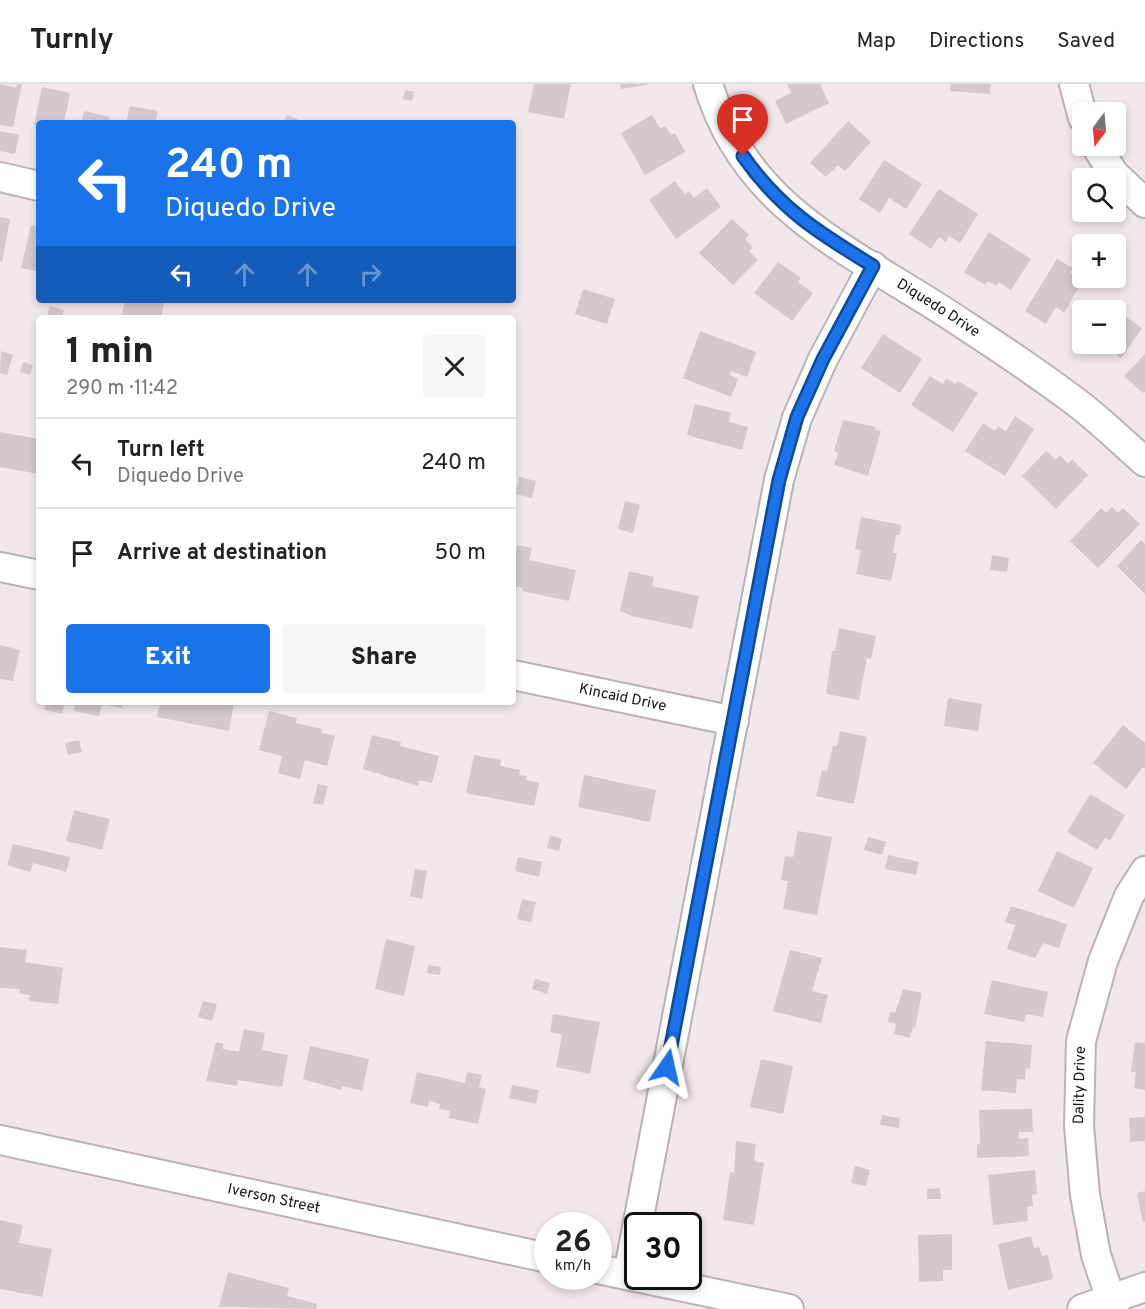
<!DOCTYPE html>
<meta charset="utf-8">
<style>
body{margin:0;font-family:Overpass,sans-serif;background:#f6f6f6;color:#222;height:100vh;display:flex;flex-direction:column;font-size:22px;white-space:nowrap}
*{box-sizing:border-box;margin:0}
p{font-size:20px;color:#767676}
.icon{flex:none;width:33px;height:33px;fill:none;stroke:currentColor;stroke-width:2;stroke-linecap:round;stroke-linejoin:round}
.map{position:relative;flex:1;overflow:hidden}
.details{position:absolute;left:36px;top:231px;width:480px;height:390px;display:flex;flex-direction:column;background:#fff;border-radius:6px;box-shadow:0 3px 9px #0003}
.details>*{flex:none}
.guide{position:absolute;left:36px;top:36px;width:480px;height:183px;border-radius:6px;box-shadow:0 3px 9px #0003;background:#1a73e8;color:#fff;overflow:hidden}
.needle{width:39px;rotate:196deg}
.tools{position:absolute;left:1072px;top:18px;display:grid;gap:12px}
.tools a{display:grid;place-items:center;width:54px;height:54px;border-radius:6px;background:#fff;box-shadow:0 3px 9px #0003;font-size:30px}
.speed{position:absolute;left:534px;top:1128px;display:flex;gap:12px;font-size:30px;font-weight:700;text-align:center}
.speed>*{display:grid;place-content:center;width:78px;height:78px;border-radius:50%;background:#fff;box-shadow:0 3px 9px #0003;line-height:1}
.speed small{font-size:15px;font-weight:400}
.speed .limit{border:3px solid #111;border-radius:9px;background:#fff;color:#111}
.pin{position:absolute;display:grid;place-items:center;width:51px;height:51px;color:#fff;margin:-62px -26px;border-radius:50% 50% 50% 0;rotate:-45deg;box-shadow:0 0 6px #0007}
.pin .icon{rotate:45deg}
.me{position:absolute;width:66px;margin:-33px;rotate:11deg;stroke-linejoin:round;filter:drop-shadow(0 0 4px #0008)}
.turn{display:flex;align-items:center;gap:21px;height:126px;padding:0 30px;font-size:27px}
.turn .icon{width:78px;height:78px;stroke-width:2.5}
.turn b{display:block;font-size:42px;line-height:51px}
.lanes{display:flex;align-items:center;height:57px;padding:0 30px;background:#0003;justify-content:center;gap:30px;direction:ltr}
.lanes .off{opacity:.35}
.round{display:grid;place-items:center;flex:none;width:63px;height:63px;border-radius:6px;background:#f6f6f6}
.summary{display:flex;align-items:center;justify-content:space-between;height:102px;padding:0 30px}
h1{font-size:36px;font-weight:800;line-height:45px}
.button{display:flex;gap:12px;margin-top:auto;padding:12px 30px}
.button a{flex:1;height:69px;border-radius:6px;background:#1a73e8;color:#fff;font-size:24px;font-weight:800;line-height:69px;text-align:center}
.button a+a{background:#f6f6f6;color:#222}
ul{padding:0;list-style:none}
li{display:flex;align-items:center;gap:18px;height:90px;padding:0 30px;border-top:2px solid #e0e0e0}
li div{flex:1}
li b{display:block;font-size:22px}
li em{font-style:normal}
header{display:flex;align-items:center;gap:36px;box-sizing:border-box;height:84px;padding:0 30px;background:#fff;border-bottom:2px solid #e0e0e0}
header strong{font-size:28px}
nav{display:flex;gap:33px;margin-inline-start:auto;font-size:21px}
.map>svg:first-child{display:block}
.building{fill:#d3c9ca}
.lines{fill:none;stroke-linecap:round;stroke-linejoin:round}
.minor-casing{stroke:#bbb2b6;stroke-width:32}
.minor{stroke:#fff;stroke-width:28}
.route-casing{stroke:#114b97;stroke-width:15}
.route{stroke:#1a73e8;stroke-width:10}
.labels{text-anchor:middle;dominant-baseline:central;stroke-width:4.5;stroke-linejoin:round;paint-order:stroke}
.street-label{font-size:15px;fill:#151213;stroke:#fff}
</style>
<header>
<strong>Turnly</strong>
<nav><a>Map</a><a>Directions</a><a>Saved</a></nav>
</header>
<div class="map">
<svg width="1145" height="1225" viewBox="0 0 1145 1225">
<rect width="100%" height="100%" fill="#f1e8ec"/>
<!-- building -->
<g class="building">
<polygon points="0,0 16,4 17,0 22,0 13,43 0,41"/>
<polygon points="534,0 571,0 564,35 528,28"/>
<polygon points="620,0 647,0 647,1 621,5"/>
<polygon points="787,0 820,0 829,19 786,40 775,17 791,9"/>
<polygon points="951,0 991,0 990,10 950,7"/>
<polygon points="42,3 70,9 64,39 34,41"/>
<polygon points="405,6 414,8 412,17 403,15"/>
<polygon points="130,22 158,27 155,39 126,39"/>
<polygon points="84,27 110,33 108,39 81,39"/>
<polygon points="287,31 307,39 283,39"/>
<polygon points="652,31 660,44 665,42 671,51 675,49 685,68 645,91 621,49"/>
<polygon points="848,37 871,58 845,87 838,81 826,93 810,79"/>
<polygon points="0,47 19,51 15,70 0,67"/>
<polygon points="884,76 922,100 906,125 889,114 880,129 859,115"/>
<polygon points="675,97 685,110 689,107 694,114 707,104 721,123 676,155 649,116"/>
<polygon points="939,105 978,130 960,159 949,152 946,158 939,153 931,165 909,150"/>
<polygon points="0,133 10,135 2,178 0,177"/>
<polygon points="732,135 749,151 745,155 753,163 749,167 758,176 733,201 699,169"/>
<polygon points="31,141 39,142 39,188 21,184"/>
<polygon points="989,148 1031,175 1011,206 999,198 996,202 988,197 985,201 964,188"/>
<polygon points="1057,175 1073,184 1070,189 1083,196 1064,229 1056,223 1046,240 1025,227"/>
<polygon points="778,178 801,194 798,198 813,209 792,237 754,209"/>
<polygon points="583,205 615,215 607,240 575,230"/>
<polygon points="125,216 154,216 164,219 161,234 121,234"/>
<polygon points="1102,216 1142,244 1121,274 1108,265 1105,269 1096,263 1093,268 1075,255 1083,243 1083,260 1116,260 1116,226 1094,226"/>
<polygon points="50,222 64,226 62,234 47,232"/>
<polygon points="700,247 756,268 747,293 731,287 730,291 738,295 731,313 683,294"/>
<polygon points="883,250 922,275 900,309 861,284"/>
<polygon points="1,267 13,271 7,291 0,289"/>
<polygon points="1145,270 1145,308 1143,309 1124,292"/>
<polygon points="23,278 33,281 30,291 20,288"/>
<polygon points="930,292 943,300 946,294 955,300 958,297 978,309 953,348 911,321"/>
<polygon points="695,320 731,329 729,338 748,343 742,366 687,351"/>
<polygon points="1015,332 1034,345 1005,392 965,367 983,339 995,347 998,342 1006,347"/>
<polygon points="843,336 876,343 875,346 881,347 868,392 834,381 838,369 834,367"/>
<polygon points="0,348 39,355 39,390 0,383"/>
<polygon points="1046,367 1056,376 1060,371 1068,380 1072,375 1088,391 1056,425 1022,392"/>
<polygon points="519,393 536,397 532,414 516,410"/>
<polygon points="625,417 640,421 633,449 618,445"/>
<polygon points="1112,423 1118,429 1123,424 1140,440 1098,484 1070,457 1101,424 1106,429"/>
<polygon points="861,433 901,441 900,451 896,451 893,469 897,469 891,497 856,490 861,466 855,465"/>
<polygon points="1141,456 1145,460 1145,510 1117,482"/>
<polygon points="517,461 532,464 529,476 576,486 569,517 522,507 523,504 513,502"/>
<polygon points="992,471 1009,474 1007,488 990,486"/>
<polygon points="629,487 654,493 652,502 699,512 692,545 632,532 620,527"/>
<polygon points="839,544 876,552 871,575 867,574 859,616 826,610 832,567 835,567"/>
<polygon points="0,561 20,566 13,597 0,595"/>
<polygon points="948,614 982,620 978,647 944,642"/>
<polygon points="46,618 65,618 62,630 45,626"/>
<polygon points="75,618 123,618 122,624 102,620 99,632 74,627"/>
<polygon points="160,618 234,619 229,647 157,633"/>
<polygon points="269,627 297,634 296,639 322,645 322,649 335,652 327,682 305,676 300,695 278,689 282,672 259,666"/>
<polygon points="1123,641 1145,659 1145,685 1143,683 1126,705 1093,679"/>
<polygon points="840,647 867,653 854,720 816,712 822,686 827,687 833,661 837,662"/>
<polygon points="372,651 401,658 400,662 439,672 432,699 419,696 418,702 363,685"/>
<polygon points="79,656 82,668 68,671 65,659"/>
<polygon points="474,671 501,676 500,682 520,686 519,691 527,692 526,696 539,699 534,722 466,709"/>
<polygon points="584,691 656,706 650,738 578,723"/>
<polygon points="318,700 328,702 323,721 313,719"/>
<polygon points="1090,710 1125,731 1110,757 1105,754 1097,766 1067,748"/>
<polygon points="74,726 110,735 102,766 66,757"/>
<polygon points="798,747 832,753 817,831 783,825 788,797 781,796 785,772 793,773"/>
<polygon points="550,751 562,755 559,767 547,764"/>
<polygon points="868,753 886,758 882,771 864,766"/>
<polygon points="13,760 70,773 66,788 33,779 30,788 7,781"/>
<polygon points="1057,767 1093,784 1074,824 1038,807"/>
<polygon points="888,771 919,778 916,791 885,785"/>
<polygon points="518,773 542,778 539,793 515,787"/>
<polygon points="415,785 427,787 422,815 410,812"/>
<polygon points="522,815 536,818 531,838 517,835"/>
<polygon points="1011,822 1067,840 1059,864 1043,859 1035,874 1007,865 1015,841 1005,838"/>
<polygon points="386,855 415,862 404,912 375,905"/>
<polygon points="0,863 27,866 25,878 63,884 58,920 29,917 30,911 19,909 20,905 0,904"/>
<polygon points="790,866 822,874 812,907 828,911 821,939 773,927"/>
<polygon points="428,881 441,883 440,891 427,889"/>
<polygon points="535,895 550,899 547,910 532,905"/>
<polygon points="992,896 1048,908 1043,933 1026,930 1024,938 984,930"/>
<polygon points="903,905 922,909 915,944 913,943 910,954 894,950 896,940 888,938 890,928 895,929"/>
<polygon points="203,917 217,920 212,937 198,933"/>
<polygon points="553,930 600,938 590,990 556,983 562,951 550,948"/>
<polygon points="244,945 265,949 262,966 288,971 282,1003 238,996 237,1002 206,997 216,958 223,960 223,965 239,968"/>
<polygon points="986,957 1032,961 1030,985 1026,984 1025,996 1017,995 1016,1009 981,1006"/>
<polygon points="1135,958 1145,959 1145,1006 1134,1004 1136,988 1131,988"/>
<polygon points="310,962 369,975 362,1007 342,1002 341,1006 303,995"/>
<polygon points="761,975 793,982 783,1030 750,1023"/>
<polygon points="417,988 465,999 467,988 482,991 479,1003 486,1005 478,1040 449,1034 450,1027 439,1025 440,1020 429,1017 428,1023 410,1019"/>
<polygon points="512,1001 539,1006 536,1020 509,1014"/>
<polygon points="1032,1025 1033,1048 1019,1048 1019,1055 1028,1054 1029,1072 977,1074 977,1060 980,1061 979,1026"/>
<polygon points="882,1031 900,1034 899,1044 880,1041"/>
<polygon points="1145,1033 1145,1057 1130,1058 1129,1034"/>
<polygon points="736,1057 756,1060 754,1077 764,1079 754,1141 723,1136 730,1088 734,1089"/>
<polygon points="855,1082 870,1086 866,1102 851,1099"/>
<polygon points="1035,1086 1037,1110 1032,1111 1033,1122 1027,1123 1028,1137 993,1141 988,1091"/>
<polygon points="940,1104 941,1115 927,1115 927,1105"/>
<polygon points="1145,1107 1145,1138 1143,1139 1137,1109"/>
<polygon points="0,1136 23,1141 19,1159 52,1165 42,1213 0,1205"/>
<polygon points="952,1150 952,1186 943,1186 943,1197 919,1198 918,1151"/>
<polygon points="1031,1152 1034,1164 1039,1163 1042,1172 1048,1171 1053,1195 1008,1206 998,1160"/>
<polygon points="228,1188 289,1204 287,1212 317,1220 316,1225 219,1223"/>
</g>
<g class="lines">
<!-- minor casing -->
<g class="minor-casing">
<g id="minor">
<path id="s1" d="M708 0C747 130 860 170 963 240 1000 264 1037 289 1072 315 1098 334 1121 357 1145 378"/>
<polyline points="1074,0 1083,34"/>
<polyline points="1096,62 1114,90 1145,119"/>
<polyline points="0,93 39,102"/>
<polyline points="0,483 39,491"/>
<path id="s2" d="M513 591 734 637"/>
<path id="s3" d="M0 1056 548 1174"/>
<polyline points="598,1185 789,1225"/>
<polyline points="628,1191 779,396 797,334 823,275 873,182"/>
<polyline points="1082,1225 1145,1203"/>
<path id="s4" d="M1114 1225 1096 1171 1085 1111 1079 1042 1081 957 1103 877 1129 812 1145 787"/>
</g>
</g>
<!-- minor -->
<use href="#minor" class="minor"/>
</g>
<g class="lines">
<!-- route casing -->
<g class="route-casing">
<path id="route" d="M667 983 779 396 797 333 823 275 873 182C819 149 780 125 743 72"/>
</g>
<!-- route -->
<use href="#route" class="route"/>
</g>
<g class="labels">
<!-- street labels -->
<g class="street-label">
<text stroke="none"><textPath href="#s1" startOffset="330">Diquedo Drive</textPath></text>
<text stroke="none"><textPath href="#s2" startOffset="112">Kincaid Drive</textPath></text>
<text stroke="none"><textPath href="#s4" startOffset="228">Dality Drive</textPath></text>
<text stroke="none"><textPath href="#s3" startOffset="280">Iverson Street</textPath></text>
</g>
</g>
</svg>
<div class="tools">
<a><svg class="needle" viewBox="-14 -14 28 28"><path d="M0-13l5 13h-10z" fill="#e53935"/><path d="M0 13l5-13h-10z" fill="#767676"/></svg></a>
<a><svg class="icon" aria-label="search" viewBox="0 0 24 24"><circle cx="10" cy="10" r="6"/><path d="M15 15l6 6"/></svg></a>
<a>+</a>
<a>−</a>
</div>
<div class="speed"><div>26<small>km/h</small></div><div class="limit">30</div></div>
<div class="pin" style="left:743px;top:72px;background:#d93025"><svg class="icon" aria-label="arrive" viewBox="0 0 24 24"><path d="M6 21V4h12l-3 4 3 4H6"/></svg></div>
<svg class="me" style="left:667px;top:983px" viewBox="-20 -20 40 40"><path d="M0-17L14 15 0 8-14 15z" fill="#1a73e8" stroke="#fff" stroke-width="4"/></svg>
<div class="guide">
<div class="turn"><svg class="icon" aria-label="left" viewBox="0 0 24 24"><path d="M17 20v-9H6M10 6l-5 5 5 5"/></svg><div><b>240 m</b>Diquedo Drive</div></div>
<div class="lanes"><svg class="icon" aria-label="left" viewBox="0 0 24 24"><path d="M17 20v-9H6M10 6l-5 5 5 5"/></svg><svg class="icon off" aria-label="ahead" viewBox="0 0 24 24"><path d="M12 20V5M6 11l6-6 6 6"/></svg><svg class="icon off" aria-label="ahead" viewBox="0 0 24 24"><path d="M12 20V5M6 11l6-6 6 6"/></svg><svg class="icon off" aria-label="right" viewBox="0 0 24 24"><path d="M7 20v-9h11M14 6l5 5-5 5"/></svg></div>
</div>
<section class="details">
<div class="summary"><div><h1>1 min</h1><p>290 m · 11:42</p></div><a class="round"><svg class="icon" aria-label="close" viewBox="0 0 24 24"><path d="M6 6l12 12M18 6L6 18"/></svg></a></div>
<ul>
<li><svg class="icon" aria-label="left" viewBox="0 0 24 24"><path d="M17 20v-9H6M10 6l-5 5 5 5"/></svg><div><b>Turn left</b><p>Diquedo Drive</p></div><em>240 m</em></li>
<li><svg class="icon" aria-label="arrive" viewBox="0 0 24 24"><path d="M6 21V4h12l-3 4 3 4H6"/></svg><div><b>Arrive at destination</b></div><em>50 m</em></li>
</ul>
<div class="button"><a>Exit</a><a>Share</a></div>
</section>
</div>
